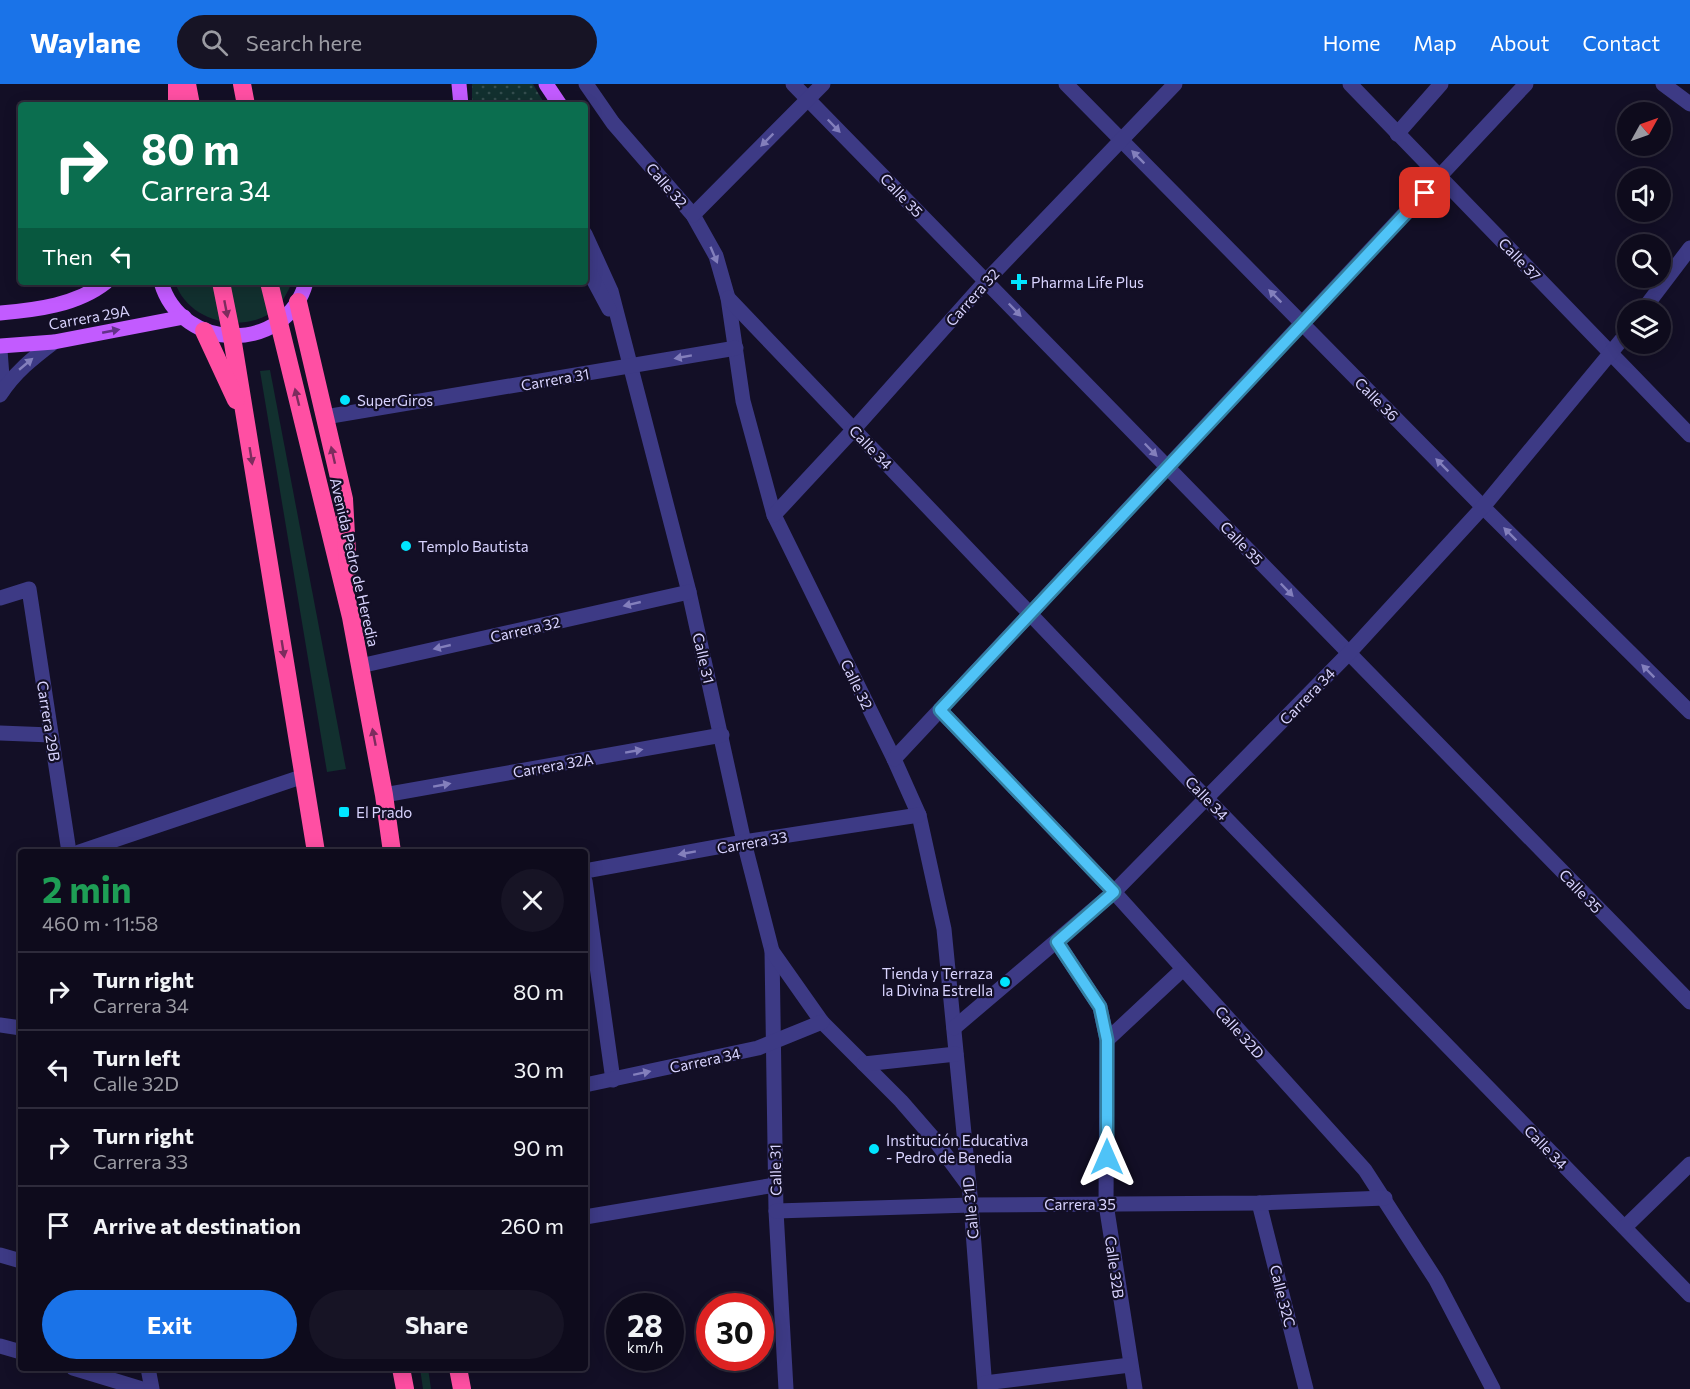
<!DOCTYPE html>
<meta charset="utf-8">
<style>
body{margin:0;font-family:Commissioner,sans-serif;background:#171425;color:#f1f3f6;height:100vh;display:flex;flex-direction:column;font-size:22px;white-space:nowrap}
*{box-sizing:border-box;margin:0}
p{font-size:20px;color:#9b9ba3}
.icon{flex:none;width:33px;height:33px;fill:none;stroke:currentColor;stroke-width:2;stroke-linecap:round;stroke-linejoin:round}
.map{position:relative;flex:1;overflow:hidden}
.panel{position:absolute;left:18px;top:765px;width:570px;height:522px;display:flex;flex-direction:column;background:#0e0b1c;border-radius:6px;box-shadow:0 3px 15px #0003,0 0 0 2px #2e2b3b}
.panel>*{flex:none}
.guide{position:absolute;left:18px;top:18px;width:570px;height:183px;border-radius:6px;box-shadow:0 3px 15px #0003,0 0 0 2px #2e2b3b;background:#0b6e4f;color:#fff;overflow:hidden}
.needle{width:39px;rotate:50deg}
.buttons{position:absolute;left:1617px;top:18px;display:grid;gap:12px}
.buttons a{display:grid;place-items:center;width:54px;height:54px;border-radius:50%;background:#0e0b1c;box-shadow:0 3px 15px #0003,0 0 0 2px #2e2b3b;font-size:30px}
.speed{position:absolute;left:606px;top:1209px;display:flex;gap:12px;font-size:30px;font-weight:700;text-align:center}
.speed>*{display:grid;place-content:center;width:78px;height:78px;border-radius:50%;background:#0e0b1c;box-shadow:0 3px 15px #0003,0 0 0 2px #2e2b3b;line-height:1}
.speed small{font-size:15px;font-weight:400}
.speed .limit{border:9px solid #d22;background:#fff;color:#111}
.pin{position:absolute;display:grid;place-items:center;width:51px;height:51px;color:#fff;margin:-26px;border-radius:12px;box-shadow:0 3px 9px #0006}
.me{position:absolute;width:66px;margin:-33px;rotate:0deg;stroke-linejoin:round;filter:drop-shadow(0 0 4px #0008)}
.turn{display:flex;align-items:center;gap:21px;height:126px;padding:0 24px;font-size:27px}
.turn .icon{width:78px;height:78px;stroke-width:2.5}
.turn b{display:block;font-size:42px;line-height:51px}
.then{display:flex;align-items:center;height:57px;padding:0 24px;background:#0003;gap:12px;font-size:22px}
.round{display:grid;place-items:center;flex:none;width:63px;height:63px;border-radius:32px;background:#171425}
.headline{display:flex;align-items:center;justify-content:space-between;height:102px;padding:0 24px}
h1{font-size:36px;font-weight:700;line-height:45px;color:#1e9e55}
.button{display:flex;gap:12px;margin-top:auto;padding:12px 24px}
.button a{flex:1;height:69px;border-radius:36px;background:#1a73e8;color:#fff;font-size:24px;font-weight:700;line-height:69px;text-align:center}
.button a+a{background:#171425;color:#f1f3f6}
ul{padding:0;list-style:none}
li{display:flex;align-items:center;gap:18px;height:78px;padding:0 24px;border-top:2px solid #2e2b3b}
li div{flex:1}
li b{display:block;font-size:22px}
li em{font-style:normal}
header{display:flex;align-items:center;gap:36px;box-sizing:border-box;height:84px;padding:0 30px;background:#1a73e8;color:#fff}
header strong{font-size:28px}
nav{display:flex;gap:33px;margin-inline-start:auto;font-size:21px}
.search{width:420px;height:54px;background:#171425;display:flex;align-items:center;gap:15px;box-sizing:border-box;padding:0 21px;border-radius:33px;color:#9b9ba3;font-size:22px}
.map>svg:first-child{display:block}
.grass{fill:#12302f}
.park{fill:url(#park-dots)}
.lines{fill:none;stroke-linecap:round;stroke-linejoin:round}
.minor{stroke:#3d3a85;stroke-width:15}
.major{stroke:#c25bff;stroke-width:15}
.highway{stroke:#ff4fa3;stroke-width:18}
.oneway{fill:#837fbc}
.oneway2{fill:#7d2c5e}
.oneway3{fill:#623188}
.route-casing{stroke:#337fa1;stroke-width:15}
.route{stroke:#4fc3f7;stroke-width:10}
.poi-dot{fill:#00e5ff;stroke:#130f26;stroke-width:2}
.labels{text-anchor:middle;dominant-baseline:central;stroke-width:4.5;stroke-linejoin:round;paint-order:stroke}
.street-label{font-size:15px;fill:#d9d4ff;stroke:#130f26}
.poi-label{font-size:15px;fill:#d9d4ff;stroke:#130f26;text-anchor:start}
</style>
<header>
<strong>Waylane</strong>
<div class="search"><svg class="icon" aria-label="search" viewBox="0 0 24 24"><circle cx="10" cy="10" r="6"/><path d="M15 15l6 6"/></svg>Search here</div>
<nav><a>Home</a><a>Map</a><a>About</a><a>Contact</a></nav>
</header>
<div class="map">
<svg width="1690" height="1305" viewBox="0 0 1690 1305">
<defs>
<pattern id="park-dots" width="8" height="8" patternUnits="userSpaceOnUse" patternTransform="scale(1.5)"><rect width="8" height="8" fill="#12302f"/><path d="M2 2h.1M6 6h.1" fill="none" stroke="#344d4e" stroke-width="1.8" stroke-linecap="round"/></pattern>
</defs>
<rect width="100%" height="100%" fill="#130f26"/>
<!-- grass -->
<g class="grass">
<path d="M175 198H292C288 208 280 223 271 229 238 250 187 236 175 198Z"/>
<polygon points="270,286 346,685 327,688 260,287"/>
<polygon points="420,1284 428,1284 431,1305 423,1305"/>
</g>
<!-- park -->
<polygon class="park" points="472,0 533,0 545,21 472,21"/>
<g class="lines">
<!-- minor -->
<g class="minor">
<polyline points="586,0 613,39 693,131 716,172 728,214 743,317 774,431 894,675 919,731 944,845 971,1121 985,1305"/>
<polyline points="793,0 1690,918"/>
<polyline points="1066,0 1483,423 1690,628"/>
<polyline points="1350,0 1690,351"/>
<polyline points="1663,0 1690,20"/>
<polyline points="1397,50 1441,0"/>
<polyline points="693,131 823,0"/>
<polyline points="585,150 611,207 689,508 744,758 772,867 776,1127 786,1305"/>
<polyline points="585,180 609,225"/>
<polyline points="728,214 1207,715 1690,1211"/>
<polyline points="1643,226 1690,164"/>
<polyline points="0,266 3,306"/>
<path d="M0 311C15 288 33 274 54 258"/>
<polyline points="325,333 736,264"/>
<polyline points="774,431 854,345 986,197 1175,0"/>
<polyline points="0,514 29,505 69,768"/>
<polyline points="360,582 689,508"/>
<polyline points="940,626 1114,808 1365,1086 1436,1196 1493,1305"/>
<polyline points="0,649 51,651"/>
<polyline points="894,675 1526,0"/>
<polyline points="384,711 722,651"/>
<polyline points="79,768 304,692"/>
<polyline points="585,787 744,758 919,731"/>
<polyline points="585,797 613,996"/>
<polyline points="1057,858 1100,923 1107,956 1106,1120 1135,1305"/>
<polyline points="772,867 822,938 901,1017 934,1055 968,1101"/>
<polyline points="0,941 21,944"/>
<polyline points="954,944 1114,808 1349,569 1483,423 1628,248"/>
<polyline points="1107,956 1183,885"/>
<polyline points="864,980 956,970"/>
<polyline points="585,1001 758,964 822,938"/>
<polyline points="1259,1119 1306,1305"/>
<polyline points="776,1127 971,1121 1259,1119 1385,1114"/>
<polyline points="585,1133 775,1101"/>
<polyline points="1625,1143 1690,1080"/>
<polyline points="0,1171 21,1177"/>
<polyline points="0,1262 21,1268"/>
<polyline points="73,1284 142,1305"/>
<polyline points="148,1284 152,1305"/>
<polyline points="985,1299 1130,1281"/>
</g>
<!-- major -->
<g class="major">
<polyline points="459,0 461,21"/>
<polyline points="546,0 560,21"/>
<path d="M161 198C181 269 287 270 306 198"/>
<path d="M0 229C36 226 77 221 106 198"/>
<polyline points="0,262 54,258 184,233"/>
</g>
<!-- highway -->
<g class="highway">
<polyline points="187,0 191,21"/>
<polyline points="242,0 246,21"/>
<polyline points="177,21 177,0"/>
<polyline points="221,198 232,253 316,768"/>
<polyline points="269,198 351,533 384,711 392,768"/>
<polyline points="298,218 344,415 348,486"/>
<polyline points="204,247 236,316"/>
<polyline points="401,1284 405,1305"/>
<polyline points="458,1284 462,1305"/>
</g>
</g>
<!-- one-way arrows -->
<defs><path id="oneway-solid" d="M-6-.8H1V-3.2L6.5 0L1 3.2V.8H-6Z" transform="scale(1.5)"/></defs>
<g class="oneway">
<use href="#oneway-solid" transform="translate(834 42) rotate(46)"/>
<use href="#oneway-solid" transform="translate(767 56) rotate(135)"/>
<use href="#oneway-solid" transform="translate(1138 73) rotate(-135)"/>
<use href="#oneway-solid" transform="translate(714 171) rotate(67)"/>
<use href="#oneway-solid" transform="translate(1275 212) rotate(-135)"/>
<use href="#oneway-solid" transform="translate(1015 226) rotate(46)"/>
<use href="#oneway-solid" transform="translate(683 273) rotate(170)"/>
<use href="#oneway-solid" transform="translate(26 280) rotate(-40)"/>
<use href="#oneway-solid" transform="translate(1151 366) rotate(46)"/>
<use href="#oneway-solid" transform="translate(1442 381) rotate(-135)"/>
<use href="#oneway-solid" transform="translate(1510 450) rotate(-135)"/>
<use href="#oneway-solid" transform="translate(1287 506) rotate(46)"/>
<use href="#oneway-solid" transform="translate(632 520) rotate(167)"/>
<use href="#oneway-solid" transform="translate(442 563) rotate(167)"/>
<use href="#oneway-solid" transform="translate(1648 587) rotate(-135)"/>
<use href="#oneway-solid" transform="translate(634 667) rotate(-10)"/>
<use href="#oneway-solid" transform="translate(442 701) rotate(-10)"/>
<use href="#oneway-solid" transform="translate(687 769) rotate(170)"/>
<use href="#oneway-solid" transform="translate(642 989) rotate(-12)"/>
</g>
<g class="oneway2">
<use href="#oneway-solid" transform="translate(226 225) rotate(79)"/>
<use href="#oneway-solid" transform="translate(297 313) rotate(-104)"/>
<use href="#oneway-solid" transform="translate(333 371) rotate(-103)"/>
<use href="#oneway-solid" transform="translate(251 372) rotate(81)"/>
<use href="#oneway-solid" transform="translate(283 565) rotate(81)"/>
<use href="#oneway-solid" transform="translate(374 653) rotate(-101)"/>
</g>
<use class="oneway3" href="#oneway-solid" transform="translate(111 247) rotate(-11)"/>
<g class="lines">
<!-- route casing -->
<g class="route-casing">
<polyline id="route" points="1107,1073 1107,956 1100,923 1057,858 1114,808 940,626 1425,109"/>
</g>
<!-- route -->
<use href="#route" class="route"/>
</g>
<!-- markers -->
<g class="poi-dot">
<path d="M1016 189h6v6h6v6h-6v6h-6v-6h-6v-6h6z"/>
<circle cx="345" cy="316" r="6"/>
<circle cx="406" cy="462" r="6"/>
<rect x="338" y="722" width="12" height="12" rx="3"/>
<circle cx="1005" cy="898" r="6"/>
<circle cx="874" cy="1065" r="6"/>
</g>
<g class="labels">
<!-- street labels -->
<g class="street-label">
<text transform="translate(667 101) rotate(49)">Calle 32</text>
<text transform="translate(902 111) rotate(46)">Calle 35</text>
<text transform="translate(1520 175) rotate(46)">Calle 37</text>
<text transform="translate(972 213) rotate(-48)">Carrera 32</text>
<text transform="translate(89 233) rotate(-10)">Carrera 29A</text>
<text transform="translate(555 295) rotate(-10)">Carrera 31</text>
<text transform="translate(1377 315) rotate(45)">Calle 36</text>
<text transform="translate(871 363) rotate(46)">Calle 34</text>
<text transform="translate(1242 459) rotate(46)">Calle 35</text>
<text transform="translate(355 478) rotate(77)">Avenida Pedro de Heredia</text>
<text transform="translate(525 545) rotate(-13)">Carrera 32</text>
<text transform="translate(704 574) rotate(77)">Calle 31</text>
<text transform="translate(857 600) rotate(64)">Calle 32</text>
<text transform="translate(1307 612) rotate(-46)">Carrera 34</text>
<text transform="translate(49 637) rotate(81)">Carrera 29B</text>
<text transform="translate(553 681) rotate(-10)">Carrera 32A</text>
<text transform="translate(1207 714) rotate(46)">Calle 34</text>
<text transform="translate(752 758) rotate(-10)">Carrera 33</text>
<text transform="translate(1581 807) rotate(46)">Calle 35</text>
<text transform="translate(1240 948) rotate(48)">Calle 32D</text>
<text transform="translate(705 976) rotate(-12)">Carrera 34</text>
<text transform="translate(1546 1063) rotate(46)">Calle 34</text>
<text transform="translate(775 1086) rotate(-91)">Calle 31</text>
<text x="1080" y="1120">Carrera 35</text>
<text transform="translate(970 1124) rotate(-95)">Calle 31D</text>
<text transform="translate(1115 1183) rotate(82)">Calle 32B</text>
<text transform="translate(1283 1212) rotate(76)">Calle 32C</text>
</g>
<!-- poi labels -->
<g class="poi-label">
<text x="1031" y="198">Pharma Life Plus</text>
<text x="357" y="316">SuperGiros</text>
<text x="418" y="462">Templo Bautista</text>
<text x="356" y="728">El Prado</text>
<text x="993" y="889" text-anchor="end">Tienda y Terraza<tspan x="993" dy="17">la Divina Estrella</tspan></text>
<text x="886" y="1056">Institución Educativa<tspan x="886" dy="17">- Pedro de Benedia</tspan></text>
</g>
</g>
</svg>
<div class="buttons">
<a><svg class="needle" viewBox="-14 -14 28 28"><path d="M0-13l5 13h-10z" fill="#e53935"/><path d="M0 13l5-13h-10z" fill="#9b9ba3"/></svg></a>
<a><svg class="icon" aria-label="sound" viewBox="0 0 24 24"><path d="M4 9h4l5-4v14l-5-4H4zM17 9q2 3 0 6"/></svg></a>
<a><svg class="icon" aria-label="search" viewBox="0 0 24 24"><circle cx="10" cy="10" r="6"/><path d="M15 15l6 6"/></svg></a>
<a><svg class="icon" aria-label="layers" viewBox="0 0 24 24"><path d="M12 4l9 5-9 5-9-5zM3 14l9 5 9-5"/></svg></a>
</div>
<div class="speed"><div>28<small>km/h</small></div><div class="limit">30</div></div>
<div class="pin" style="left:1425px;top:109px;background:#d93025"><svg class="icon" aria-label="arrive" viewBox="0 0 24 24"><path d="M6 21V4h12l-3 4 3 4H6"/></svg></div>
<svg class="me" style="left:1107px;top:1073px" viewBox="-20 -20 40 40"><path d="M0-17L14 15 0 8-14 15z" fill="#4fc3f7" stroke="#fff" stroke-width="4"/></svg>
<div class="guide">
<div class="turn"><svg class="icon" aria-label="right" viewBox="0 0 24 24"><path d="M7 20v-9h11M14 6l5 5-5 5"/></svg><div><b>80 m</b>Carrera 34</div></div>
<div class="then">Then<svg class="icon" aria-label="left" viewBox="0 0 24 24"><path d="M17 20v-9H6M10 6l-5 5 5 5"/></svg></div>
</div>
<section class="panel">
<div class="headline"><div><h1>2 min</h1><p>460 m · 11:58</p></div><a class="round"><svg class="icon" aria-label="close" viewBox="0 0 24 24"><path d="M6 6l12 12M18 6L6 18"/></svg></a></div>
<ul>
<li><svg class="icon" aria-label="right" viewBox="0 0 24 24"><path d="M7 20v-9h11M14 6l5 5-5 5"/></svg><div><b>Turn right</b><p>Carrera 34</p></div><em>80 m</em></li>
<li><svg class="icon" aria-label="left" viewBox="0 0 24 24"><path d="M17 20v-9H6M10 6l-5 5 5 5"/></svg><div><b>Turn left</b><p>Calle 32D</p></div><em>30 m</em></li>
<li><svg class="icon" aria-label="right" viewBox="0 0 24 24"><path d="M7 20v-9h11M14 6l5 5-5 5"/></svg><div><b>Turn right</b><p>Carrera 33</p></div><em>90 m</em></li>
<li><svg class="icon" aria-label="arrive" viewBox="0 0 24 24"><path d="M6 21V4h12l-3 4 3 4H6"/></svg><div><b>Arrive at destination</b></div><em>260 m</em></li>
</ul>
<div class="button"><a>Exit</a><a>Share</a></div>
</section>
</div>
